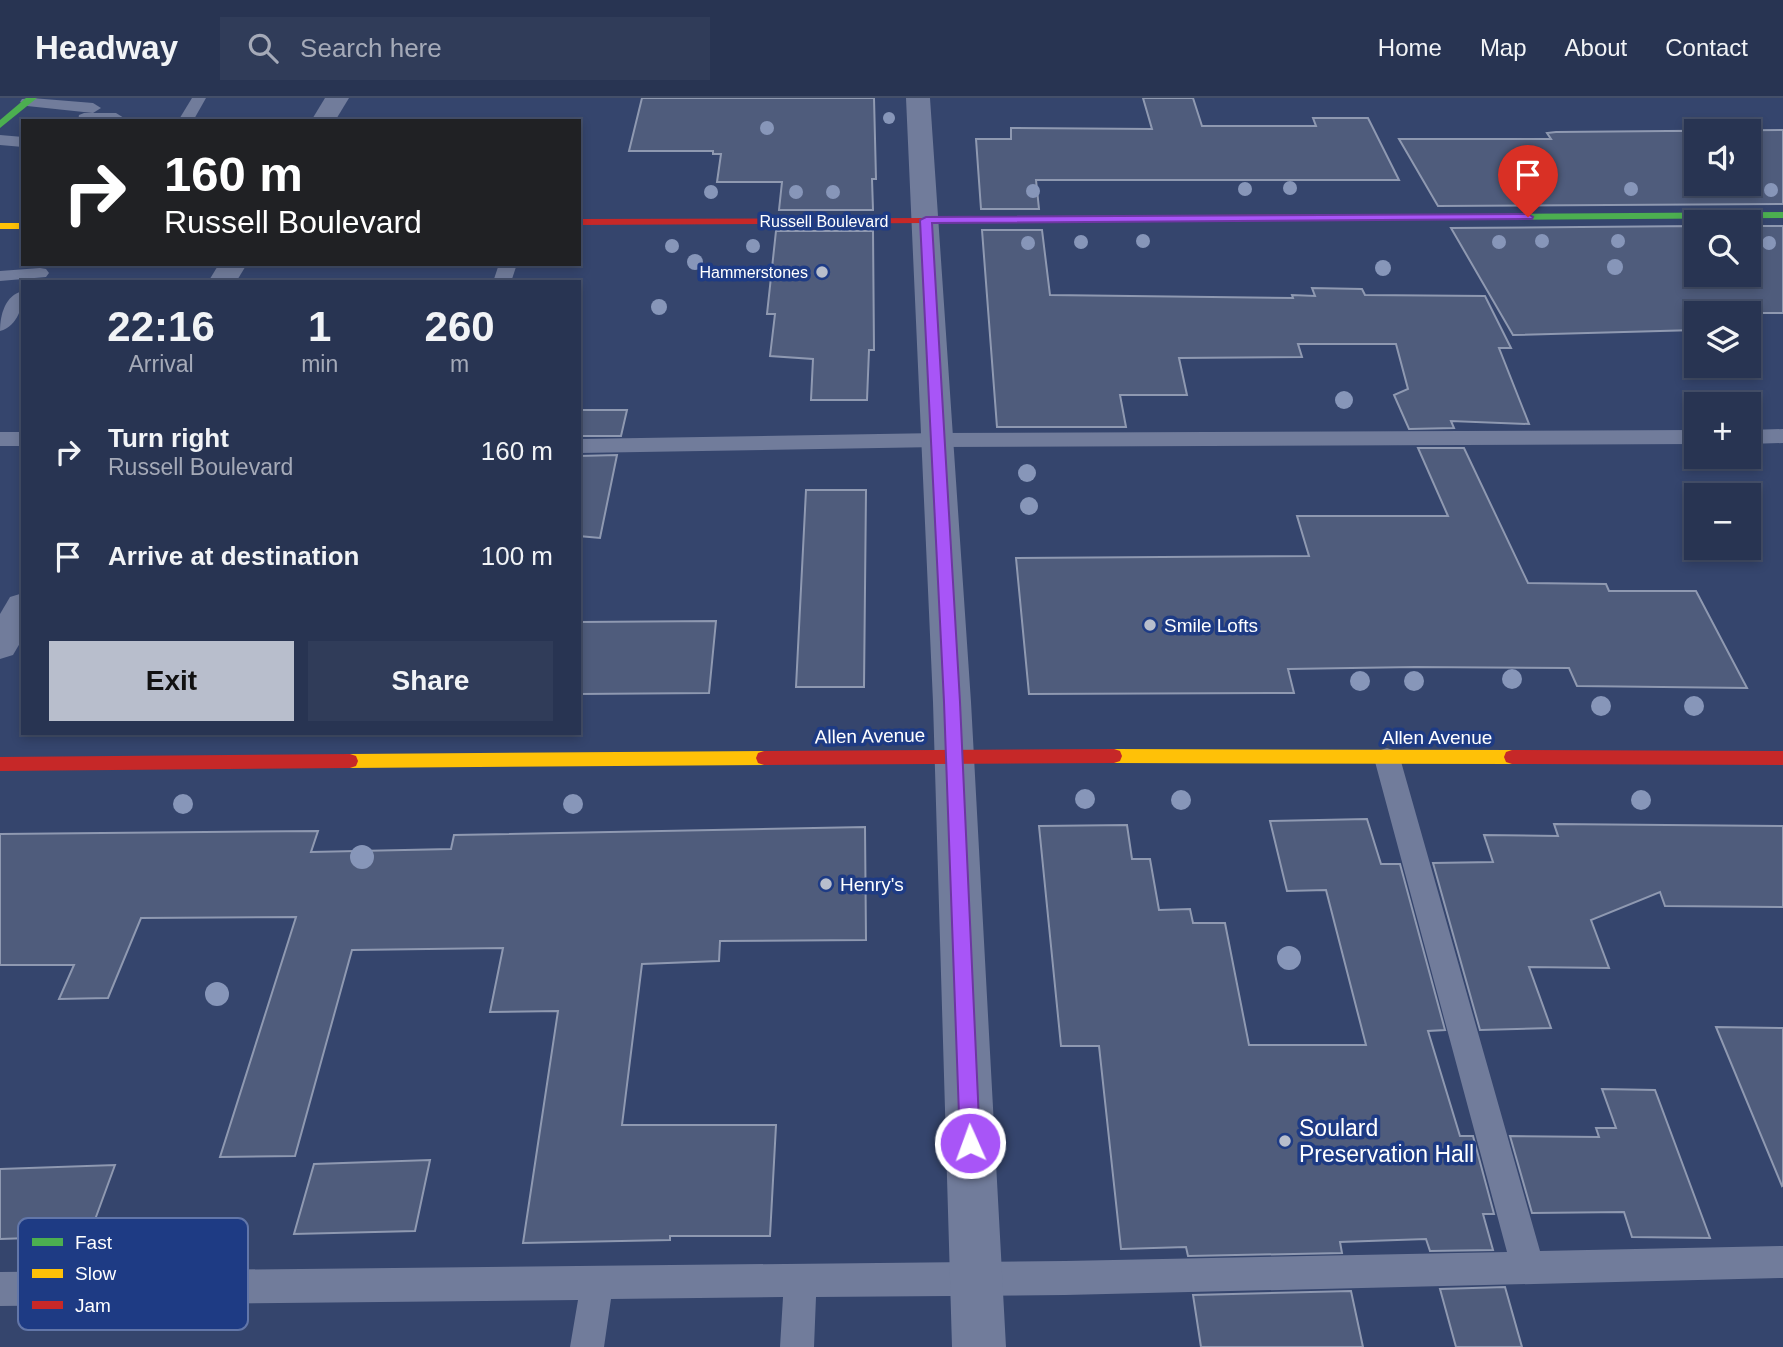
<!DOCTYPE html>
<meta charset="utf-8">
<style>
body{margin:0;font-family:Helvetica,sans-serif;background:#303c59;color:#f1f3f6;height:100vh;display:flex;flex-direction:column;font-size:26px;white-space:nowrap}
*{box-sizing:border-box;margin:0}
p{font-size:23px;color:#a5aab8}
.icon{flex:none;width:38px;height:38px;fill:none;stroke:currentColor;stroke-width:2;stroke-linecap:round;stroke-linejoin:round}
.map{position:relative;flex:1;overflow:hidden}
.drawer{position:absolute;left:21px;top:182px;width:560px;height:455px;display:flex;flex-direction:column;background:#283452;border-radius:0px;box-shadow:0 4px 10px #0003,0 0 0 2px #444f69}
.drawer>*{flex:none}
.guide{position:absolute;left:21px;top:21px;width:560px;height:147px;border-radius:0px;box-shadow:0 4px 10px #0003,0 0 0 2px #444f69;background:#202124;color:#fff;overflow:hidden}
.controls{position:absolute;left:1684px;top:21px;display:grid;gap:14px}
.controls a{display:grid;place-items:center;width:77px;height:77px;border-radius:0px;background:#283452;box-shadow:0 4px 10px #0003,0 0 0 2px #444f69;font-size:35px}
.pin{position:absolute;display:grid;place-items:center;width:60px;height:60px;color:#fff;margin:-72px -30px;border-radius:50% 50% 50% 0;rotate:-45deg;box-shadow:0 0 7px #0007}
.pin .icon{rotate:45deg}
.me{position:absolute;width:77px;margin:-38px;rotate:358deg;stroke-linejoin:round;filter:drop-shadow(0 0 5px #0008)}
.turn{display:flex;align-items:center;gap:24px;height:147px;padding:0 28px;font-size:32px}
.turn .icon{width:91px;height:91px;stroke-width:2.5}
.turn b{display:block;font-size:49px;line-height:60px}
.eta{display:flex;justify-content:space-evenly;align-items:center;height:119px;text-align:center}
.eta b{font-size:42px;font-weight:800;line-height:49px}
.action{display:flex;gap:14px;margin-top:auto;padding:14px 28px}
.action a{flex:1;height:80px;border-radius:0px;background:#b8becc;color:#111;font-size:28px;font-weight:800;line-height:80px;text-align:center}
.action a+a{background:#303c59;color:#f1f3f6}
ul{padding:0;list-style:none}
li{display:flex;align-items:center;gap:21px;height:105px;padding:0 28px}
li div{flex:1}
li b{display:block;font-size:26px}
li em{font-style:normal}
header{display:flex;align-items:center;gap:42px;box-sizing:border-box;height:98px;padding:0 35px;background:#283452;border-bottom:2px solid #444f69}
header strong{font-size:33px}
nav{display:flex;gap:38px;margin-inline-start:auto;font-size:24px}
.search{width:490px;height:63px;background:#303c59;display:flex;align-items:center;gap:18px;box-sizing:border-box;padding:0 24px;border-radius:0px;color:#a5aab8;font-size:26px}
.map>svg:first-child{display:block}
.building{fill:#4f5c7c;stroke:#8f99b1;stroke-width:2;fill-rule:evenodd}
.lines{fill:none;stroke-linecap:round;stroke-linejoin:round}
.lane{fill:#717c9b;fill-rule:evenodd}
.street{fill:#717c9b;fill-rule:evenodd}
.fast{fill:#4caf50;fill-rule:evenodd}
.slow{fill:#ffc107;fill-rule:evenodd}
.jam{fill:#c62828;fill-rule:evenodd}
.tree{fill:#8796b9}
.route{fill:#a855f7;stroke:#6d37a1;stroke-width:2}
.poi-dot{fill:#b8becc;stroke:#1e3b84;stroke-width:2.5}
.labels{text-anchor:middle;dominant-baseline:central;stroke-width:7;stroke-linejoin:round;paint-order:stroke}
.far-street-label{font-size:16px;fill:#fff;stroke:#1e3b84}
.far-poi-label{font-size:16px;fill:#fff;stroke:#1e3b84;text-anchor:end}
.poi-label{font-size:19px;fill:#fff;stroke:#1e3b84;text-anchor:start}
.street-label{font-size:19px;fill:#fff;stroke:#1e3b84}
.near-poi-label{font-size:23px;fill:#fff;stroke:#1e3b84;text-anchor:start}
.key{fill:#1e3b84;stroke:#6276a9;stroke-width:2}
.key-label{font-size:19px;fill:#fff}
</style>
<header>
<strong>Headway</strong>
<div class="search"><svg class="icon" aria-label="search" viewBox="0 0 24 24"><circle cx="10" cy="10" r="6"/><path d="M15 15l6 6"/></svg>Search here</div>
<nav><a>Home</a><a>Map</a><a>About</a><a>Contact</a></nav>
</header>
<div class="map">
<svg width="1783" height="1249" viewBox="0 0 1783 1249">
<rect width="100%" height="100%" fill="#35456d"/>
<!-- building -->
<g class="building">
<polygon points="642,0 874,0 876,81 872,81 873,112 779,112 782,84 717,84 721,56 713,56 713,53 629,53"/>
<polygon points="1143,0 1193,0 1202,28 1316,28 1313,20 1368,20 1399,82 1036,82 1039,111 981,111 976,41 1011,41 1011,30 1152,31"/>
<path d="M1783 32V106L1438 108 1399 41H1551L1547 35 1556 34ZM1696 33H1748V86H1696Z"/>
<polygon points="1696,128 1696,177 1748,177 1748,128 1783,128 1783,215 1696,215 1696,232 1513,237 1451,130"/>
<polygon points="982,132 1042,132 1050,197 1293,200 1292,197 1315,198 1312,190 1362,191 1365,197 1485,198 1511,250 1499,250 1529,326 1451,323 1454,330 1409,331 1394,297 1408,291 1396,246 1298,246 1302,259 1179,260 1187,297 1120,297 1126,329 997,329"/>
<polygon points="776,133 873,133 874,252 869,252 867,302 811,302 813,261 770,258 775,216 767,216"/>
<polygon points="579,312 627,312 621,338 579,338"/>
<polygon points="1418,350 1464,350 1528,485 1606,486 1609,493 1696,493 1747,590 1577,588 1569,570 1415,569 1288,571 1294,595 1029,596 1016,460 1309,458 1297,418 1448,418"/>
<polygon points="617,357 600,440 579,438 579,358"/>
<polygon points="806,392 866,392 864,589 796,589"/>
<polygon points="716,523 709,595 579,596 579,524"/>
<polygon points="1367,721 1381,766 1400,766 1445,932 1428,933 1460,1038 1473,1038 1494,1116 1483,1116 1493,1152 1430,1153 1426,1141 1340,1144 1342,1155 1188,1158 1186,1149 1121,1151 1099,948 1061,948 1039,728 1127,727 1132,761 1150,761 1159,812 1190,811 1193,825 1225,825 1249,947 1366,947 1326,792 1287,793 1270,723"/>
<polygon points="1554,726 1783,728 1783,809 1665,808 1660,794 1591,822 1609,870 1529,869 1551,930 1480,932 1433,765 1493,764 1484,737 1558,738"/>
<polygon points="865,729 866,842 720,843 719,863 642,866 622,1027 776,1027 770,1138 670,1138 670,1142 523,1145 558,913 490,914 503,850 352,852 295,1058 220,1059 296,819 141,820 108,900 59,901 74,867 0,867 0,736 318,733 311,754 451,751 454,737"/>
<polygon points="1716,929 1783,930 1783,1087 1782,1088"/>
<polygon points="1602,991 1655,992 1710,1140 1632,1139 1624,1114 1532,1115 1510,1038 1599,1039 1596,1030 1616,1030"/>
<polygon points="430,1062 415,1133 294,1136 314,1066"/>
<polygon points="115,1067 89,1138 0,1141 0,1071"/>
<polygon points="1505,1189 1522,1249 1456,1249 1440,1191"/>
<polygon points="1351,1193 1363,1249 1201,1249 1193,1197"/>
</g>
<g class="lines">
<!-- lane -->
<g class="lane">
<polygon points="32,0 93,5 101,10 93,15 27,8 20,4 22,1"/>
<polygon points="192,0 206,0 193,23 178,23"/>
<polygon points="84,15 116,15 124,20 122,23 78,23 79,17"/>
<polygon points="0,37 23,39 23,49 0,47"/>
<polygon points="499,166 517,166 511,184 493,184"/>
<polygon points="40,170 46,171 49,175 46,179 0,183 0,173"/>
<path d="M23 193C23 208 18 228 0 233 0 217 5 197 23 193Z"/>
<polygon points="1783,331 1783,345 1748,346 1748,332"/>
<polygon points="1696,332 1696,346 938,349 579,355 579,341 938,335"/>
<rect x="0" y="334" width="23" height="14"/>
<polygon points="1387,650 1396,653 1400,660 1540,1153 1783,1148 1783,1180 1065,1197 816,1199 814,1249 780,1249 783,1199 611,1201 604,1249 570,1249 578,1202 0,1208 0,1174 1065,1163 1507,1154 1374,660 1378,653"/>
</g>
<!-- street -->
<g class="street">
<polygon points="325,0 349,0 335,23 311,23"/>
<polygon points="906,0 930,0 971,604 1006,1249 952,1249 933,604"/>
<polygon points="219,166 247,166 236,184 208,184"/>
<polygon points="23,495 23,540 13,557 0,561 0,516 10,499"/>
</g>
<!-- fast -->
<g class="fast">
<polygon points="26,0 37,0 0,30 0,22"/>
<polygon points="1783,114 1783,120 1468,122 1463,119 1468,116"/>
<polygon points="1200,117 1204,118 1204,122 926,125 921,122 926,119"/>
</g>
<!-- slow -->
<g class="slow">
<rect x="0" y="125" width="23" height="6"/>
<polygon points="1114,651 1512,652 1518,654 1520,659 1518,664 1512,666 1114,665 1108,663 1106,658 1108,653"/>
<polygon points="764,653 770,655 772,660 770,665 764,667 350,670 344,668 342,663 344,658 350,656"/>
</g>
<!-- jam -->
<g class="jam">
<polygon points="1468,116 1473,119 1472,121 1200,123 1195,120 1200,117"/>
<polygon points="930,120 930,124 926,125 579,127 579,121"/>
<polygon points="1114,651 1120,653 1122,658 1120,663 1114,665 764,667 758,665 756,660 758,655 764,653"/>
<polygon points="1512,652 1783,653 1783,667 1512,666 1506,664 1504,659 1506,654"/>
<polygon points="350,656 356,658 358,663 356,668 350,670 0,673 0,659"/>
</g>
</g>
<!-- trees -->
<g class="tree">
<circle cx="889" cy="20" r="6"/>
<circle cx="767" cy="30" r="7"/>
<circle cx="1290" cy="90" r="7"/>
<circle cx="1245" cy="91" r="7"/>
<circle cx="1631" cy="91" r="7"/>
<circle cx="1771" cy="92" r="7"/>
<circle cx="1033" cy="93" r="7"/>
<circle cx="711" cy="94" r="7"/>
<circle cx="796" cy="94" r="7"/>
<circle cx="833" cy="94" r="7"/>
<circle cx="1143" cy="143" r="7"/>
<circle cx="1542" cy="143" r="7"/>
<circle cx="1618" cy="143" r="7"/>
<circle cx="1081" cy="144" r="7"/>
<circle cx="1499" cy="144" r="7"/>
<circle cx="1028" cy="145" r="7"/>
<circle cx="1769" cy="145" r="7"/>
<circle cx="672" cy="148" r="7"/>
<circle cx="753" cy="148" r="7"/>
<circle cx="695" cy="164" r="8"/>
<circle cx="1615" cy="169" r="8"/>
<circle cx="1383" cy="170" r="8"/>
<circle cx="659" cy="209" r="8"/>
<circle cx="1344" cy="302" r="9"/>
<circle cx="1027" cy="375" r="9"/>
<circle cx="1029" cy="408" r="9"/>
<circle cx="1512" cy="581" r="10"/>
<circle cx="1360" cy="583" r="10"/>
<circle cx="1414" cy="583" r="10"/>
<circle cx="1601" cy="608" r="10"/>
<circle cx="1694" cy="608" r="10"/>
<circle cx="1085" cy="701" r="10"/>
<circle cx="1181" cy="702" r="10"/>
<circle cx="1641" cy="702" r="10"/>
<circle cx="183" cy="706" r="10"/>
<circle cx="573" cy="706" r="10"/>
<circle cx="362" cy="759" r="12"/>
<circle cx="1289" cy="860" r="12"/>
<circle cx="217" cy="896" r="12"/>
</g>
<!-- route -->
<polygon class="route" points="1528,116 1533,119 1532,121 932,125 960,604 980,1045 977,1052 970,1055 963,1052 960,1045 944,604 920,122 926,119"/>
<!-- markers -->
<g class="poi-dot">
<circle cx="822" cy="174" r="7"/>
<circle cx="1150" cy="527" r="7"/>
<circle cx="826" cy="786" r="7"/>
<circle cx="1285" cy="1043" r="7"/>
</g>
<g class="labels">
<!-- far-street labels -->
<g class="far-street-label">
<text x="824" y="123">Russell Boulevard</text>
</g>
<!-- far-poi labels -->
<g class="far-poi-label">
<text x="808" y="174">Hammerstones</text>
</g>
<!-- poi labels -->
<g class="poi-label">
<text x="1164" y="527">Smile Lofts</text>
<text x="840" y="786">Henry's</text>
</g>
<!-- street labels -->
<g class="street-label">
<text transform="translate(870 638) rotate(-1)">Allen Avenue</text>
<text x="1437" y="639">Allen Avenue</text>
</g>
<!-- near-poi labels -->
<g class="near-poi-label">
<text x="1299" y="1030">Soulard<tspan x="1299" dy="26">Preservation Hall</tspan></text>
</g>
</g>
<!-- legend -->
<rect x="18" y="1120" width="230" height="112" rx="10" class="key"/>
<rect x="32" y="1140" width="31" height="8" fill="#4caf50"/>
<rect x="32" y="1171" width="31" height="9" fill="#ffc107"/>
<rect x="32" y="1203" width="31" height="8" fill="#c62828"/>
<g class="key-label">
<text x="75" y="1151">Fast</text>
<text x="75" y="1182">Slow</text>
<text x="75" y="1214">Jam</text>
</g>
</svg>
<div class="controls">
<a><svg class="icon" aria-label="sound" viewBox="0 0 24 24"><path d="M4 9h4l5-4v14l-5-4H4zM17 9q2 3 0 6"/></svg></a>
<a><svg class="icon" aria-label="search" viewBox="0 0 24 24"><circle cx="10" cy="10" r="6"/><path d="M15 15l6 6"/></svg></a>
<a><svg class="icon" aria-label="layers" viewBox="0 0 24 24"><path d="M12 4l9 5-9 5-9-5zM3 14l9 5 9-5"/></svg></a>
<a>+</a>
<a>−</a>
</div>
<div class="pin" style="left:1528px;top:119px;background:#d93025"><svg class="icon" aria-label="arrive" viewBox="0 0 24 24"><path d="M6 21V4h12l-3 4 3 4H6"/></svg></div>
<svg class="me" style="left:970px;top:1045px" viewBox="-20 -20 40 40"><circle r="17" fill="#a855f7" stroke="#fff" stroke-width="3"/><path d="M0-11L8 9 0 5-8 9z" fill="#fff"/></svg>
<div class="guide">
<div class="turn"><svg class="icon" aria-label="right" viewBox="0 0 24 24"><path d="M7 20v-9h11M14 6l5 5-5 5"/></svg><div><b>160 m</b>Russell Boulevard</div></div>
</div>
<section class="drawer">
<div class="eta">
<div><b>22:16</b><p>Arrival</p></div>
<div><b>1</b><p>min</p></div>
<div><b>260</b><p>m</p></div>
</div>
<ul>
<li><svg class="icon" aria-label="right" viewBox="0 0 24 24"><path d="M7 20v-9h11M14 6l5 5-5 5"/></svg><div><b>Turn right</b><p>Russell Boulevard</p></div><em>160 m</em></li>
<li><svg class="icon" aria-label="arrive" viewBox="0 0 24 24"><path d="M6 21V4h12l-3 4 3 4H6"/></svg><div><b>Arrive at destination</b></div><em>100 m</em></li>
</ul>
<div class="action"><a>Exit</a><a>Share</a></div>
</section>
</div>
